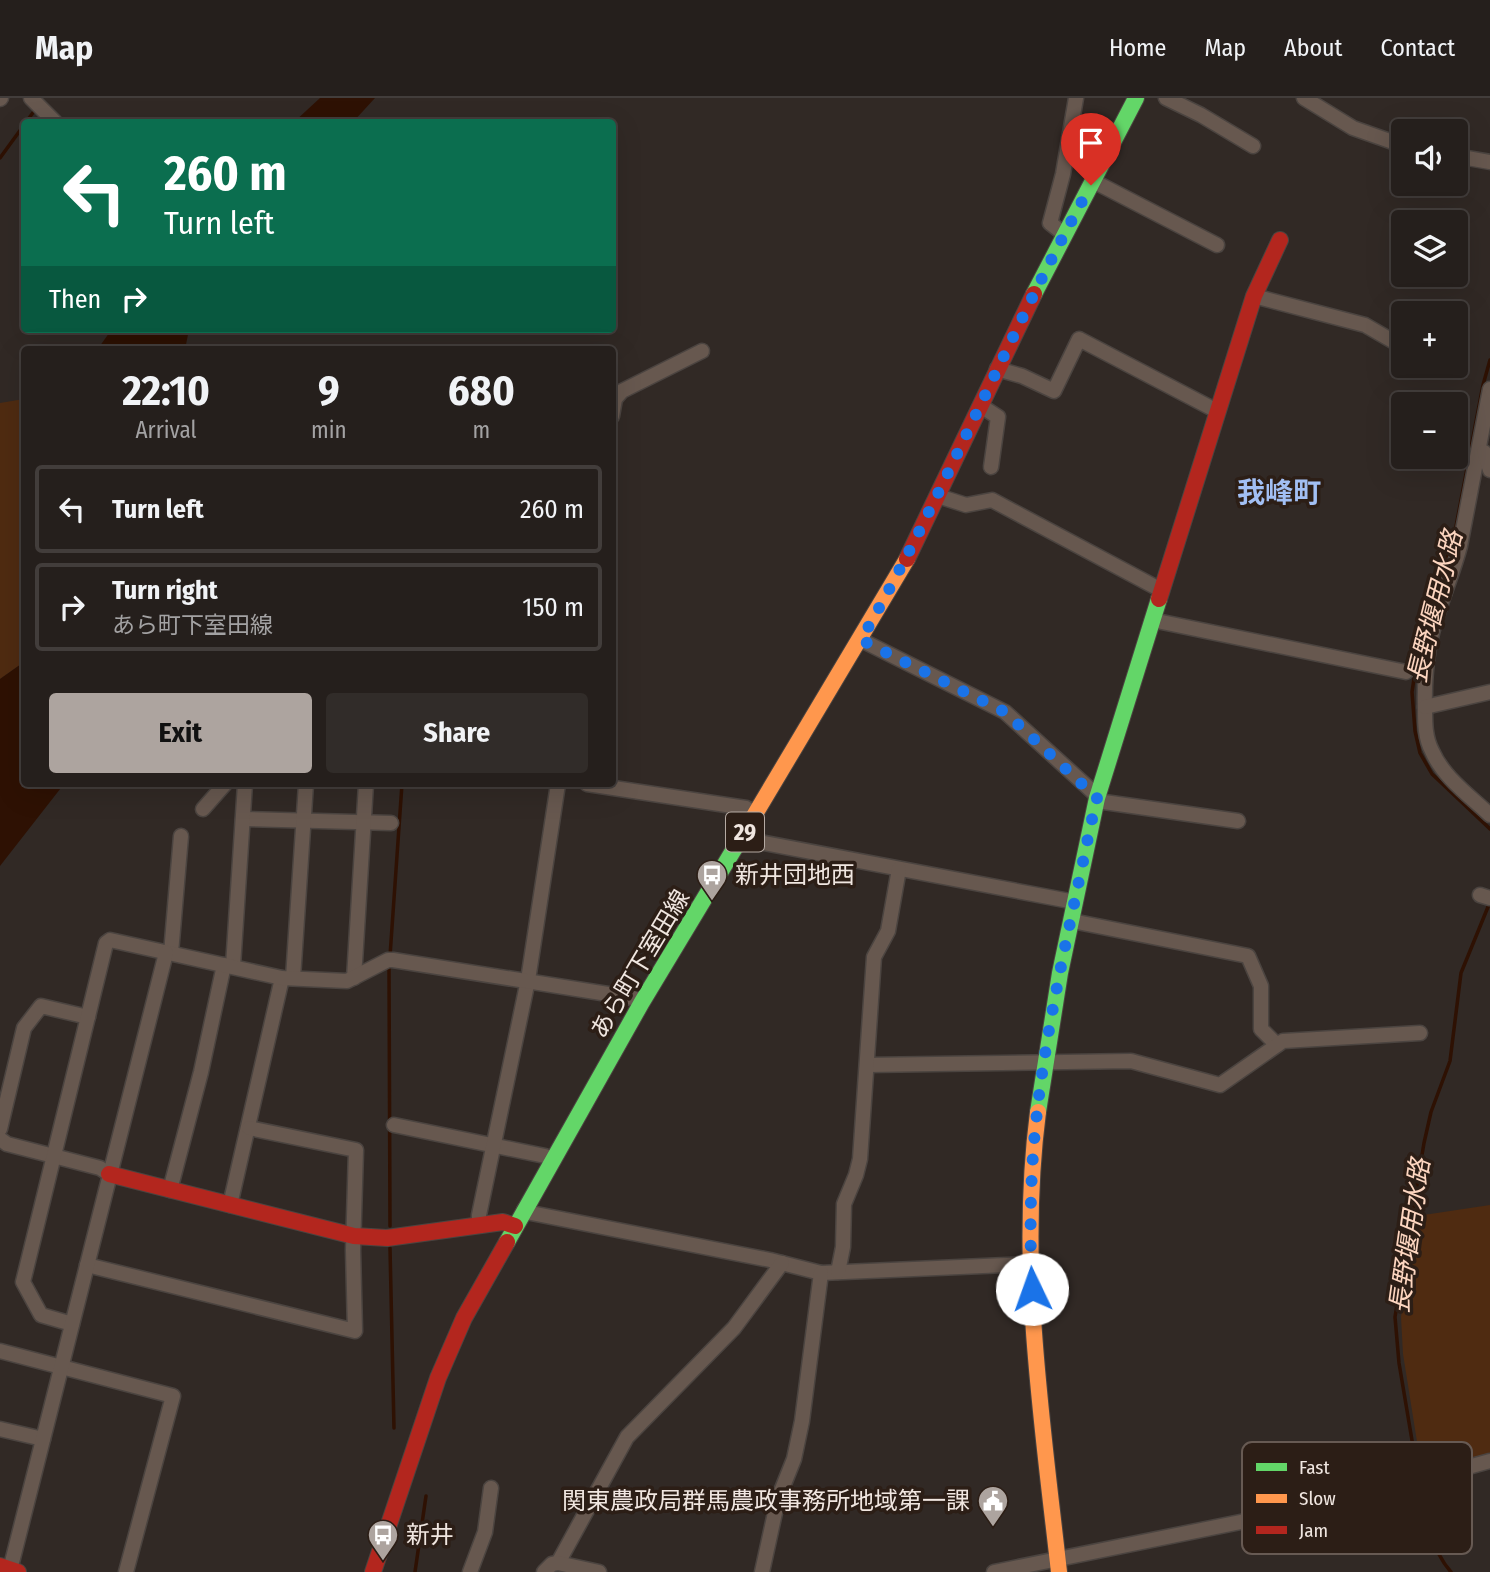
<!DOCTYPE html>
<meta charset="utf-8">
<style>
body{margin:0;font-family:"Fira Sans Condensed","Noto Sans JP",sans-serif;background:#312c29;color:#f1f3f6;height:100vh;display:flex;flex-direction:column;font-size:26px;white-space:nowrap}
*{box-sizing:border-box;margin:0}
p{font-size:23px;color:#a3a2a3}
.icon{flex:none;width:38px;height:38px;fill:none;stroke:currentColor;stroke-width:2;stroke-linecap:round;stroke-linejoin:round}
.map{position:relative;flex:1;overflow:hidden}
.side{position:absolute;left:21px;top:248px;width:595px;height:441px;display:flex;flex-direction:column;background:#251f1c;border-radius:7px;box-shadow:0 7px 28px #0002,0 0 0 2px #423d3b}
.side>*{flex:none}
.top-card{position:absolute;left:21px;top:21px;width:595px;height:214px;border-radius:7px;box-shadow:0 7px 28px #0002,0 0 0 2px #423d3b;background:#0b6e4f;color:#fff;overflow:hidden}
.controls{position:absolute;left:1391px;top:21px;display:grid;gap:14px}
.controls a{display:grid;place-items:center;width:77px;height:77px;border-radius:7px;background:#251f1c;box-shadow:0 7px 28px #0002,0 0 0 2px #423d3b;font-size:35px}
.pin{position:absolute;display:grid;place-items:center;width:60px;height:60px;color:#fff;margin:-72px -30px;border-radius:50% 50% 50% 0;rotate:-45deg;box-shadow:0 0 7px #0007}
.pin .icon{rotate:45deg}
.me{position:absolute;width:77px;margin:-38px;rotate:357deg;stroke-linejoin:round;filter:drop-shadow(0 0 5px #0008)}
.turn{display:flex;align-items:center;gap:24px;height:147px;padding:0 28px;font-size:32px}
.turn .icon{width:91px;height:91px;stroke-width:2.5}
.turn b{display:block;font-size:49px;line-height:60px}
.then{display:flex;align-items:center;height:66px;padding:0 28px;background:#0003;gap:14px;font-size:26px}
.eta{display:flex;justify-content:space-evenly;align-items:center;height:119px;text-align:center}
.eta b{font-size:42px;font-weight:700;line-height:49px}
.action{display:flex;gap:14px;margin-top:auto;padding:14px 28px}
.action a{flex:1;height:80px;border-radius:7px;background:#ada49f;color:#111;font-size:28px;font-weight:700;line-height:80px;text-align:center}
.action a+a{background:#312c29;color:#f1f3f6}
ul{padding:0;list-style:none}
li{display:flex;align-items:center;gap:21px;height:88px;margin:0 14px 10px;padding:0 14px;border:4px solid #423d3b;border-radius:7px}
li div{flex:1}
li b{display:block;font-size:26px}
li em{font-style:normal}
header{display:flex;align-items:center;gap:42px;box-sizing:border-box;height:98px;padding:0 35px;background:#251f1c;border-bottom:2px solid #423d3b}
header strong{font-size:33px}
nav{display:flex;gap:38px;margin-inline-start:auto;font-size:24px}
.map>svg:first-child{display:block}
.green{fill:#4f2b11}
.water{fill:#2e1103}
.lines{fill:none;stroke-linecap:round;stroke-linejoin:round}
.stream{stroke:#2e1103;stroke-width:3.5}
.street-casing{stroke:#4b4440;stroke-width:17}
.fast-casing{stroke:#4b4440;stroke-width:18}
.slow-casing{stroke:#4b4440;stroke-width:18}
.jam-casing{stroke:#4b4440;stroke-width:18}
.street{stroke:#67584f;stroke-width:14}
.fast{stroke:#63d668;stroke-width:16}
.slow{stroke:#ff974d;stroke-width:16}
.jam{stroke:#b3261e;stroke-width:16}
.route{stroke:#1a73e8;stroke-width:12;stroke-dasharray:0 21.6}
.labels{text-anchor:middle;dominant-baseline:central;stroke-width:7;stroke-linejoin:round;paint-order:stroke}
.shield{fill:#2c1e16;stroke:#b5aaa3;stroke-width:2}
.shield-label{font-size:23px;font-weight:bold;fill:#f0e6e0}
.poi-label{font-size:24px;fill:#f0e6e0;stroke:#2c1e16;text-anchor:start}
.street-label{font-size:24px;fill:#f0e6e0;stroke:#2c1e16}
.water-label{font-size:26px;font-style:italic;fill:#fdd6c0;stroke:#2c1e16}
.quarter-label{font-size:28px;font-weight:bold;fill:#a2bff3;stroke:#2c1e16}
.key{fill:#2c1e16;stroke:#675a53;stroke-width:2}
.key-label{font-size:19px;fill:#f0e6e0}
</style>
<header>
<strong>Map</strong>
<nav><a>Home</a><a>Map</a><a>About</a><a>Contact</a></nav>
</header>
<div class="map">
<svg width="1490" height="1474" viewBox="0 0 1490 1474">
<rect width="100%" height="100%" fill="#312925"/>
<!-- green -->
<g class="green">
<polygon points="24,301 24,564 0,581 0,305"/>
<polygon points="1490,1107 1490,1356 1422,1375 1403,1256 1401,1219 1417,1118"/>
</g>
<!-- water -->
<g class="water">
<polygon points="320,0 375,0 353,24 294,24"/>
<polygon points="112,231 189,231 185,252 97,252"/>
<polygon points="24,564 24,686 64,686 0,768 0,581"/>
</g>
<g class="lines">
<!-- stream -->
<g class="stream">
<polyline points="26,24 35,12"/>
<polyline points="0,60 24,27"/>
<polyline points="1490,262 1483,287 1453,444 1430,506 1417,561 1412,594 1415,633 1420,655 1432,676 1490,731"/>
<polyline points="390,858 402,686"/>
<polyline points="389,866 390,1128"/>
<polyline points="390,1150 394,1330"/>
<polyline points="1418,1378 1399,1265 1395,1219 1424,1045 1431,1014 1450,963 1461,875 1490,804"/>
<path d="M1420 1386C1425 1417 1430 1450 1451 1474"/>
<polyline points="415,1474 426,1398"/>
</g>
<!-- street casing -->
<g class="street-casing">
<g id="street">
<polyline points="31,0 55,24"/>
<polyline points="1166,0 1201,17 1253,48"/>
<polyline points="1304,0 1353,30 1404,48"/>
<polyline points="0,1 1,0"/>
<polyline points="1456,58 1490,64"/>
<polyline points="1093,83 1217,147"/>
<polyline points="1064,136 1050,125 1063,76 1076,0"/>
<polyline points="1254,198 1365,227 1403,249"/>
<polyline points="997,271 1022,278 1054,293 1079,241 1217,313"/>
<path d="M1490 291 1460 448C1454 471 1445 492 1438 515 1427 546 1424 578 1425 611 1425 625 1425 640 1432 653 1443 679 1470 698 1490 717"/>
<polyline points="981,308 998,319 991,369"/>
<polyline points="612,318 615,301 622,293 702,253"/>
<polyline points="1484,354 1490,372"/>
<polyline points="938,398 966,407 992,402 1161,492"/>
<polyline points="1152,522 1406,574"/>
<polyline points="861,542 1005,614 1104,704 1238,723"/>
<polyline points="1425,609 1490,594"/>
<polyline points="587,686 746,710 755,715"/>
<polyline points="203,711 225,686"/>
<polyline points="243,721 391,725"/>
<polyline points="743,737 754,743 1075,804"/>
<polyline points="1480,797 1490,800"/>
<polyline points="1072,823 1248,858 1261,888 1261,931 1277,947"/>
<polyline points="171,855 181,738"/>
<polyline points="233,868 245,686"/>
<polyline points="293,880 306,686"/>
<polyline points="354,880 366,686"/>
<polyline points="867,967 1131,963 1220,987 1283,943 1420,935"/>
<polyline points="394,1027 545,1058 553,1062"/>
<polyline points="0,1031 24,930 41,908 88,919"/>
<polyline points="0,1041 7,1046 100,1070 109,1076"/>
<polyline points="170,1092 201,974 224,867"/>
<polyline points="230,1107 282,880"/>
<polyline points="524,1112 531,1115 770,1162 821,1175 1031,1166"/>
<polyline points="479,1127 479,1117 528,882 558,686"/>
<polyline points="87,1167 355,1233 353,1152 356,1052 249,1030"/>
<polyline points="838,1174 843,1149 844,1106 856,1077 860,1061 874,859 888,833 899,771"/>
<polyline points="72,1226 41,1217 23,1184 106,845 110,842 282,880 347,883 388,862 393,862 633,900 642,904"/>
<polyline points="0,1253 173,1298 126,1474"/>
<polyline points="0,1331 43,1341"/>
<polyline points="558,1465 627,1339 734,1230 782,1165"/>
<polyline points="10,1472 166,855"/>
<polyline points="470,1474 485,1434 491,1390"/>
<polyline points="544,1474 552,1466 558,1465 599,1474"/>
<polyline points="762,1474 778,1401 794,1361 802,1323 821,1175"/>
<polyline points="994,1474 1285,1415 1407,1386 1490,1363"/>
</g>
</g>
<!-- fast casing -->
<g class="fast-casing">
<g id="fast">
<polyline points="1034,196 1136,0"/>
<polyline points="1038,1014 1060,875 1097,700 1159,501"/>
<polyline points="507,1144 642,904 742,738"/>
</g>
</g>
<!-- slow casing -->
<g class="slow-casing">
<g id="slow">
<polyline points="742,738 907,461"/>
<path d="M1038 1014C1018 1167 1042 1321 1059 1474"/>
</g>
</g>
<!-- jam casing -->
<g class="jam-casing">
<g id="jam">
<polyline points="907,461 1034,196"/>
<polyline points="1159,501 1254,198 1280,142"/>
<polyline points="109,1076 354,1138 387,1140 503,1124 515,1128"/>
<polyline points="0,1468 18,1474"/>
<polyline points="373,1474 438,1280 464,1220 507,1144"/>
</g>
</g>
<!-- street -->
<use href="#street" class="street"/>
<!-- fast -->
<use href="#fast" class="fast"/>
<!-- slow -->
<use href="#slow" class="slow"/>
<!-- jam -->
<use href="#jam" class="jam"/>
</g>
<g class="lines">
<!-- route -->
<path class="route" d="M1032 1191C1030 1146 1030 1102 1033 1057 1041 947 1068 838 1090 730L1097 700 1005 614 861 542C946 394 1008 236 1091 87"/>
</g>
<!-- icons -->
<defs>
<g id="bus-pin" transform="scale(1.575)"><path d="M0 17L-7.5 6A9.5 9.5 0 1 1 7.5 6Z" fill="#ada49f" stroke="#2c1e16"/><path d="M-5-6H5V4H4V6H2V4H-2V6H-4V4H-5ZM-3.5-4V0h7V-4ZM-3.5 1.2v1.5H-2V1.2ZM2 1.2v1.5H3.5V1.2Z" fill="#fff"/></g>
<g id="civic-pin" transform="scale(1.575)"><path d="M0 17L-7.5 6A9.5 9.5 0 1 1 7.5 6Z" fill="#ada49f" stroke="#2c1e16"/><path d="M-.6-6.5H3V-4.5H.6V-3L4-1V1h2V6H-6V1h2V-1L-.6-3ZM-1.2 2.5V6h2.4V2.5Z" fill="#fff"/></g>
</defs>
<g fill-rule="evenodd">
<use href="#bus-pin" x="712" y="777"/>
<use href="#civic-pin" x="993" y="1403"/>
<use href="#bus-pin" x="383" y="1437"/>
</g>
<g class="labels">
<!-- shield labels -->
<rect class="shield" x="726" y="714.5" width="38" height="39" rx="5"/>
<g class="shield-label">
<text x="745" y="734">29</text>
</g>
<!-- poi labels -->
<g class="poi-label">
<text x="735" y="777">新井団地西</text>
<text x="970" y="1403" text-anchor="end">関東農政局群馬農政事務所地域第一課</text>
<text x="406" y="1437">新井</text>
</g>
<!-- street labels -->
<g class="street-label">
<text transform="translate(640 866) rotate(-59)">あら町下室田線</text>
</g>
<!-- water labels -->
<g class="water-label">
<text transform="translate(1435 509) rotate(-76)">長野堰用水路</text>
<text transform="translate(1410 1138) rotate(-82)">長野堰用水路</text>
</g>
<!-- quarter labels -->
<g class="quarter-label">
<text x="1279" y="394">我峰町</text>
</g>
</g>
<!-- legend -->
<rect x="1242" y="1344" width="230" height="112" rx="10" class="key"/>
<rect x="1256" y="1365" width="31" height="8" fill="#63d668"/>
<rect x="1256" y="1396" width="31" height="9" fill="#ff974d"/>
<rect x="1256" y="1428" width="31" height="8" fill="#b3261e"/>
<g class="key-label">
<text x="1299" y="1376">Fast</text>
<text x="1299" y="1407">Slow</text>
<text x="1299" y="1439">Jam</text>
</g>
</svg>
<div class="controls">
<a><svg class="icon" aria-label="sound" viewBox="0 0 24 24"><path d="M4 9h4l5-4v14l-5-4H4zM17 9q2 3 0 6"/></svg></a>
<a><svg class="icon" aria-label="layers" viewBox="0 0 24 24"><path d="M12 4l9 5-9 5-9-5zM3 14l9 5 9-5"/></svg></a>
<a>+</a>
<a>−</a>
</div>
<div class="pin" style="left:1091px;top:87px;background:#d93025"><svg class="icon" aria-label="arrive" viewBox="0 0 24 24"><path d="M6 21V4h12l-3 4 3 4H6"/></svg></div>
<svg class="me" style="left:1032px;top:1191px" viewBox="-20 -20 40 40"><circle r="19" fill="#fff"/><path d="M0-13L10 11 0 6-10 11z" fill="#1a73e8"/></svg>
<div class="top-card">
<div class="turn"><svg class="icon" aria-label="left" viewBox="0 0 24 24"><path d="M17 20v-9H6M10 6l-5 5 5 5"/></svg><div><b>260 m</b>Turn left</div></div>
<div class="then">Then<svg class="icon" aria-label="right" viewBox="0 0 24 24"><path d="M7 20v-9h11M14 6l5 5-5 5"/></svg></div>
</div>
<section class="side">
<div class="eta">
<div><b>22:10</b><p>Arrival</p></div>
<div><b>9</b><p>min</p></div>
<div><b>680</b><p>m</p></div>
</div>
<ul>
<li><svg class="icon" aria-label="left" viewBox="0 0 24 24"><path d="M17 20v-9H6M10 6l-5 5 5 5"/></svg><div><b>Turn left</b></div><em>260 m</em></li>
<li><svg class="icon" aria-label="right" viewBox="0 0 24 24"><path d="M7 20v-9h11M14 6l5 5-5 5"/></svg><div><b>Turn right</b><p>あら町下室田線</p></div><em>150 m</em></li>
</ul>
<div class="action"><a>Exit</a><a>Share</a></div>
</section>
</div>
